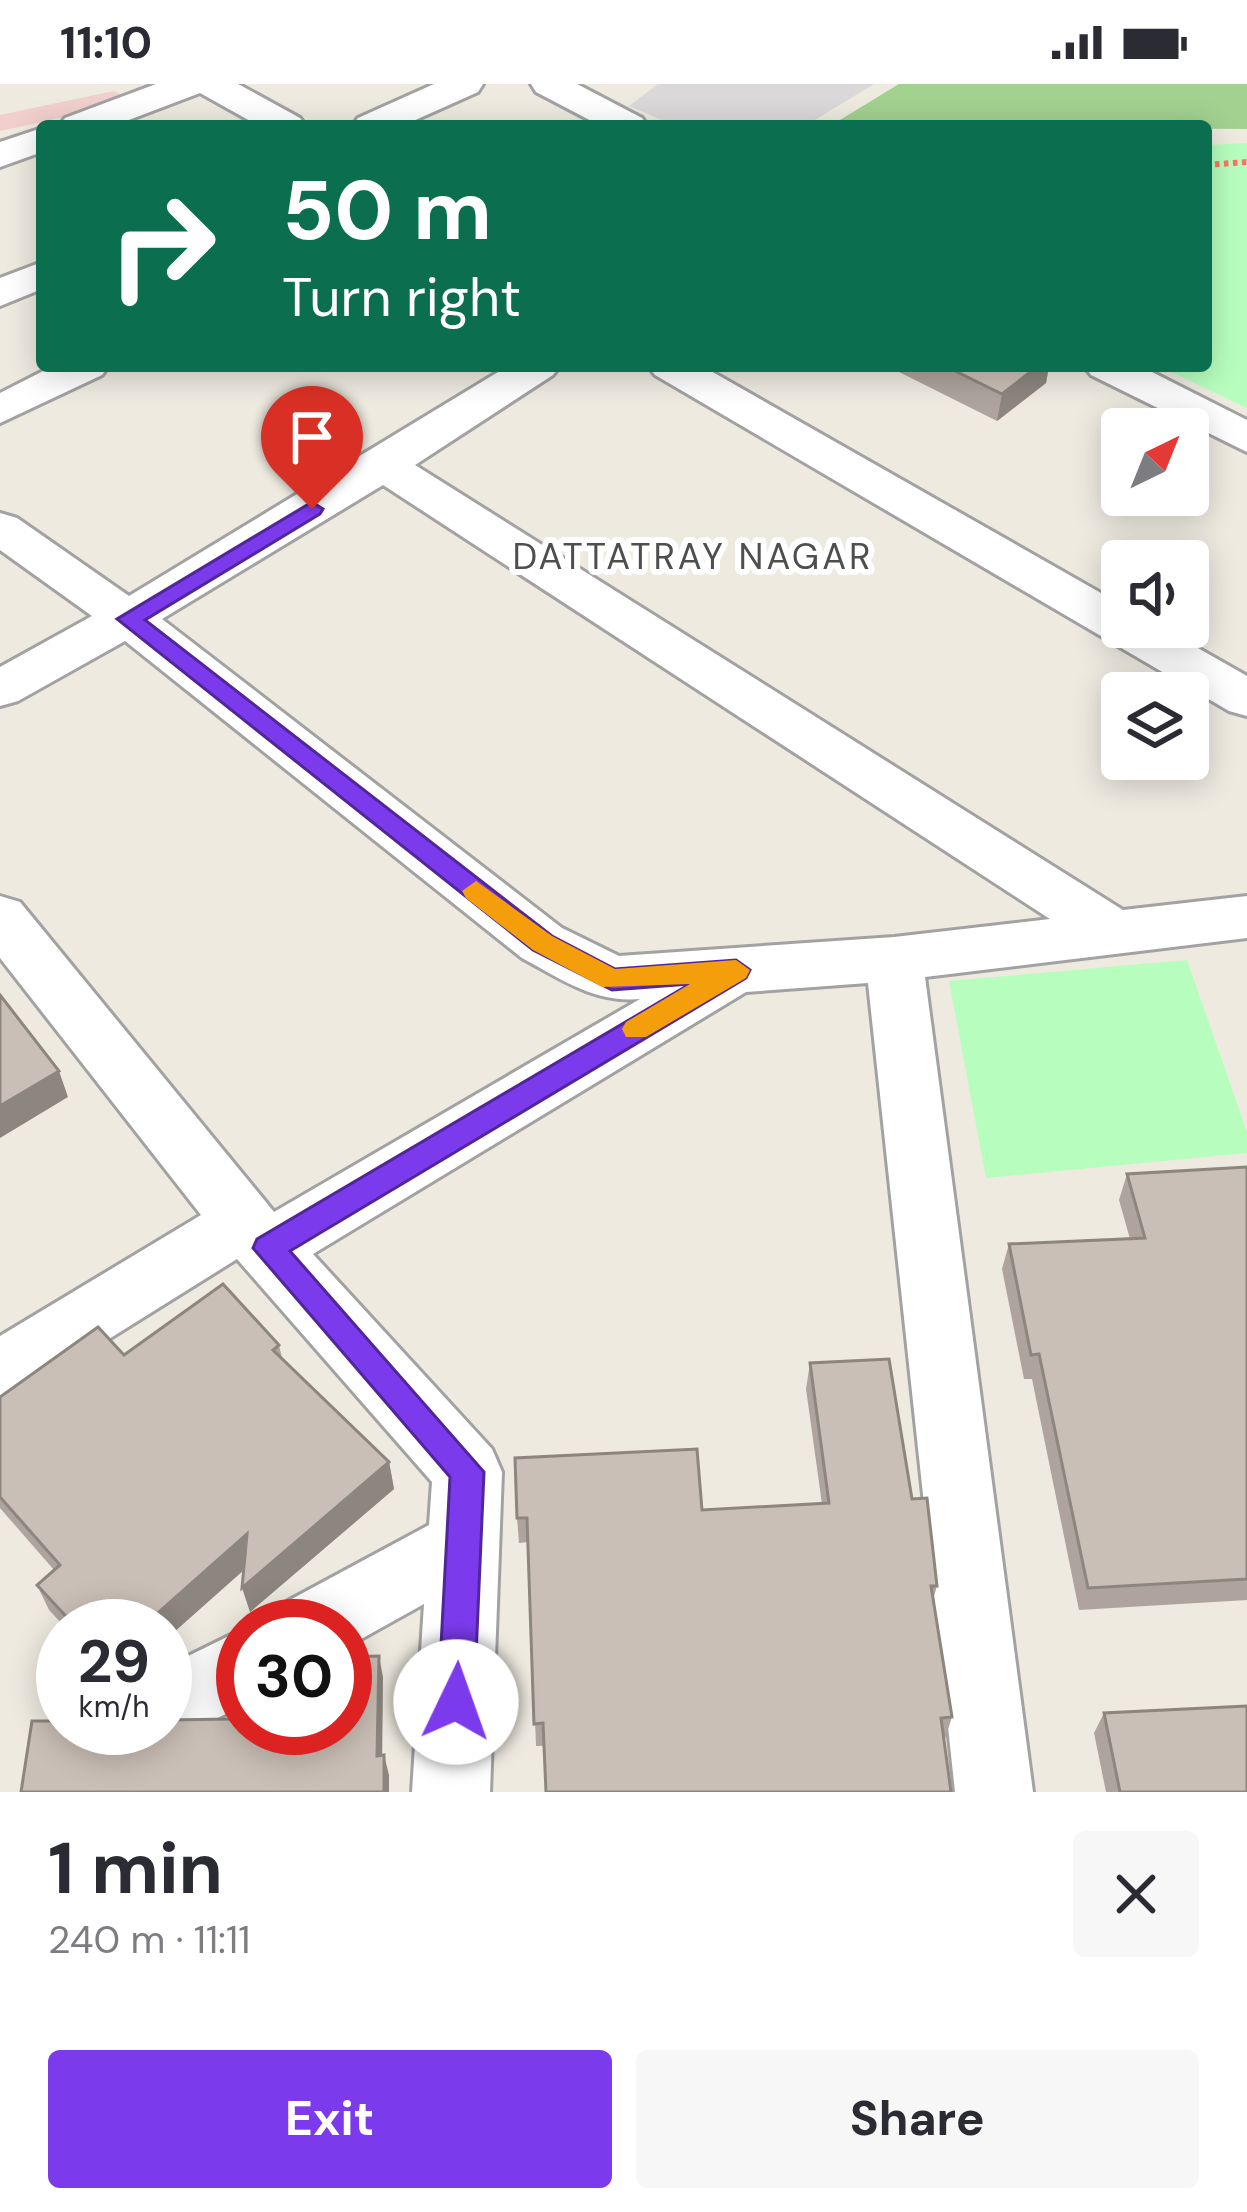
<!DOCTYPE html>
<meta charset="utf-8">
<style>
body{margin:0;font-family:"DM Sans",sans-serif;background:#f7f7f7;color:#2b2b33;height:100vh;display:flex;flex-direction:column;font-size:45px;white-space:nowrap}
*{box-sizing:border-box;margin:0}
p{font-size:39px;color:#7c7c81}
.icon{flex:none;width:66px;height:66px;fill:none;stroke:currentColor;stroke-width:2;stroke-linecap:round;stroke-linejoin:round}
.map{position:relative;height:1708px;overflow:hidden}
.details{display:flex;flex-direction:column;background:#fff;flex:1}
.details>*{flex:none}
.hud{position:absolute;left:36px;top:36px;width:1176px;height:252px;border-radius:12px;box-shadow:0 6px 30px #0003;background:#0b6e4f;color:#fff;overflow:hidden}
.needle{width:78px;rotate:43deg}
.buttons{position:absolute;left:1101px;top:324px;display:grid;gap:24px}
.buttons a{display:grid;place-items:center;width:108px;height:108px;border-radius:12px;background:#fff;box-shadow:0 6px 30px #0003;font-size:60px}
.speed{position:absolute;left:36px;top:1515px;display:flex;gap:24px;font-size:60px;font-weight:700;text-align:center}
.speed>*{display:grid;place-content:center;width:156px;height:156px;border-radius:50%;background:#fff;box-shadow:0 6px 30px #0003;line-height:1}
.speed small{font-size:30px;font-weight:400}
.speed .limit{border:18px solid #d22;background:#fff;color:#111}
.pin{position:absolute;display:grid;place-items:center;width:102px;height:102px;color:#fff;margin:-123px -51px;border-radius:50% 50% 50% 0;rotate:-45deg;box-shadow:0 0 12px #0007}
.pin .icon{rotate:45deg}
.me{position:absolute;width:132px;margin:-66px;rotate:3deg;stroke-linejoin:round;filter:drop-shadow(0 0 9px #0008)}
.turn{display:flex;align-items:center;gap:42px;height:252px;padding:0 48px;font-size:54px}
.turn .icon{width:156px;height:156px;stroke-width:2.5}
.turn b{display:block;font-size:84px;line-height:102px}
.round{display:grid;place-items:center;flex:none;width:126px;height:126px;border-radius:12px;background:#f7f7f7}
.headline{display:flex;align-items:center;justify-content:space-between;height:204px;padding:0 48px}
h1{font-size:72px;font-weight:700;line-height:90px}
.cta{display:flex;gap:24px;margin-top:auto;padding:24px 48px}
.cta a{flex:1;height:138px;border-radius:12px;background:#7c3aed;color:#fff;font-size:48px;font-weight:700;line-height:138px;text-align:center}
.cta a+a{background:#f7f7f7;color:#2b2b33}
.status{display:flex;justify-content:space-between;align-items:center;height:84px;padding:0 60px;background:#fff;direction:ltr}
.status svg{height:33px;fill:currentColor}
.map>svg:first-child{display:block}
.residential{fill:#dad8d8}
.commercial{fill:#f1cfcc}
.forest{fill:#a2d190}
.park{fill:#b7febe}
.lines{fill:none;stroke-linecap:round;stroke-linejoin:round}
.minor-casing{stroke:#a2a2a2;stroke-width:6}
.path{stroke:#ff7360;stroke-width:6;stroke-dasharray:4.5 4.5;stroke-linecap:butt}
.minor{fill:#fff;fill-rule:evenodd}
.wall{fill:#aea49d}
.shaded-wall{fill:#8d867f}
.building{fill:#cabfb6;stroke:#8d867f;stroke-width:3}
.route{fill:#7c3aed;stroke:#51269a;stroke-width:3}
.slow{fill:#f59e0b}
.labels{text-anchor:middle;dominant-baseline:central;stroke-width:12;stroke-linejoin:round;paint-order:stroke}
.neighbourhood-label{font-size:36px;letter-spacing:3px;fill:#4e4e4e;stroke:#fff}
</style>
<div class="status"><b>11:10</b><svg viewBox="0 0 49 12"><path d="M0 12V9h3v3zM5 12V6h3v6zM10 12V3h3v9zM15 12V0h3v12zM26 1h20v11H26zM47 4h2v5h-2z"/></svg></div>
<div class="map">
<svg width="1247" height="1708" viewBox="0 0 1247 1708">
<rect width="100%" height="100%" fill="#eeeae0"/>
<!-- residential -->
<polygon class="residential" points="658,0 874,0 805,42 676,42 629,22"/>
<!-- commercial -->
<polygon class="commercial" points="114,7 134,18 0,47 0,31"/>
<!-- forest -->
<polygon class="forest" points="899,0 1247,0 1247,45 830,42"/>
<!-- park -->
<g class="park">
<polygon points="1247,59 1247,324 1246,324 1159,282 1206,282 1206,61"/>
<polygon points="1187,876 1247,1048 1247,1069 986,1094 949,897"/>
</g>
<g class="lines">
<!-- minor casing -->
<g class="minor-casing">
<g id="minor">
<polygon points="156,0 238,0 300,34 306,42 259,42 200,9 113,42 59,42 65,34"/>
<polygon points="434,0 483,0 478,8 402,42 352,42 358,34"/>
<polygon points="531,0 577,0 642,34 648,42 601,42 536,8"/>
<polygon points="42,44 42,68 0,83 0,58"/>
<polygon points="42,178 42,205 0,222 0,194"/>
<polygon points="53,282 109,282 102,291 0,339 0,309"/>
<path d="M508 282H560L553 291 415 381 1123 826 1247 812V854L925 893 1033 1708H955L868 899 746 908 313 1170 492 1365 502 1388 490 1708H412L424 1520 345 1564V1542H277L288 1517 429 1441 432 1398 237 1175 24 1308 0 1317V1252L201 1131 0 874V812L20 818 274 1128 640 915C594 919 561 895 522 874L125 557 18 617 0 622V583L92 532 0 466V429L17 434 129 512ZM383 401 1050 835 894 853 619 872 562 844 162 535Z"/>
<polygon points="648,282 702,282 1122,521 1122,543 1161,543 1247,592 1247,632 1229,627 655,291"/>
<polygon points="1084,282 1140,282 1247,336 1247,368 1091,291"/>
<polygon points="243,1545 243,1622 196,1644 170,1633 165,1592 170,1581"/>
</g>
</g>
<!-- path -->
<polyline class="path" points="1206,81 1247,78"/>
<!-- minor -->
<use href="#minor" class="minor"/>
</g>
<!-- wall -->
<g class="wall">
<polygon points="887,282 1049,282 1046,299 997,337"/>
<polygon points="1247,1083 1247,1516 1079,1526 1032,1295 1024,1295 1002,1185 1009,1160 1130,1155 1119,1116 1127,1090"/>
<polygon points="279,1261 282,1274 389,1378 394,1405 250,1528 244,1486 165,1556 165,1542 64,1542 49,1526 37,1501 54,1486 0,1424 0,1313 124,1271"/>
<polygon points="810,1279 912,1415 937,1502 933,1516 952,1633 945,1655 536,1662 528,1458 519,1459 517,1434 822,1420 806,1305"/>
<polygon points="1104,1629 1247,1708 1106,1708 1094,1649"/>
</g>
<!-- shaded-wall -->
<g class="shaded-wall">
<polygon points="1038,282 1049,282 1046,299 997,337 1002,310"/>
<polygon points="59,987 68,1013 0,1054 0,1022"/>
<polygon points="389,1378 394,1405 250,1528 242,1504"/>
<polygon points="247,1450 255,1476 165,1556 165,1542 143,1542"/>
<polygon points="379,1572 383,1593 382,1691 377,1672"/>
<polygon points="384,1671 389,1691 389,1708 384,1708"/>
</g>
<!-- building -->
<g class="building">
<polygon points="945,282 1038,282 1002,310"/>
<polygon points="0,911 59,987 0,1022"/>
<polygon points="1247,1083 1247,1495 1088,1504 1039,1270 1031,1271 1009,1160 1145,1154 1127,1090"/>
<polygon points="223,1200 279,1261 273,1266 389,1378 242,1504 247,1450 143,1542 75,1542 37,1501 60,1481 0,1413 0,1313 98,1243 124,1271"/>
<polygon points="889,1275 912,1415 927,1414 937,1502 931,1502 952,1633 941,1634 951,1708 546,1708 543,1639 534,1640 527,1434 517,1434 515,1374 697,1365 702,1426 829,1419 810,1279"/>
<polygon points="379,1572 377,1672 384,1671 384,1708 21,1708 32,1637 63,1637 63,1644 165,1644 165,1636 232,1635 234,1607 240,1602 240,1575 243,1575 243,1644 345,1644 345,1573"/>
<polygon points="1247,1622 1247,1708 1120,1708 1104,1629"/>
</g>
<!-- route -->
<polygon class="route" points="312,418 323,425 320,430 145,536 552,852 615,885 736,876 750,886 746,894 290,1167 484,1388 474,1618 468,1630 456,1635 443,1630 438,1618 450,1393 253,1164 257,1155 690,900 612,906 533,866 117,535"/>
<!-- slow -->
<polygon class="slow" points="476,797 552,852 615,885 736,876 750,886 746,894 646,953 626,953 622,945 626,938 690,900 602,903 533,866 466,814 462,807"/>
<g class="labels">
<!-- neighbourhood labels -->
<g class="neighbourhood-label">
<text x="693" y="472">DATTATRAY NAGAR</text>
</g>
</g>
</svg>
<div class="buttons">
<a><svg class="needle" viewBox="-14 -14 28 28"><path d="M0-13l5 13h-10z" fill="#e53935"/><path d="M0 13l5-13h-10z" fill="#7c7c81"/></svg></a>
<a><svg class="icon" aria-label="sound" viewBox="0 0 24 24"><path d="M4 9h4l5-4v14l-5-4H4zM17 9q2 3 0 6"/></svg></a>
<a><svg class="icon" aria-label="layers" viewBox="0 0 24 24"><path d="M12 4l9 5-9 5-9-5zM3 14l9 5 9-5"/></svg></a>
</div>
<div class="speed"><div>29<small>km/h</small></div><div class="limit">30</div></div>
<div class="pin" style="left:312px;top:425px;background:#d93025"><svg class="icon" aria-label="arrive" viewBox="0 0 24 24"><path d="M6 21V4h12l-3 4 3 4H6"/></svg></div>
<svg class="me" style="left:456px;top:1618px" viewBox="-20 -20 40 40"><circle r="19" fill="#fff"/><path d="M0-13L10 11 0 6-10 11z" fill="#7c3aed"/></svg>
<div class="hud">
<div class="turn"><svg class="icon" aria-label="right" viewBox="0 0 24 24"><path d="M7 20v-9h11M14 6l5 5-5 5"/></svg><div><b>50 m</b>Turn right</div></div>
</div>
</div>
<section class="details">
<div class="headline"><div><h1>1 min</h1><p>240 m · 11:11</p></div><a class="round"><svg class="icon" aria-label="close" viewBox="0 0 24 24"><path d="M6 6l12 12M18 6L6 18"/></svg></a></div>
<div class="cta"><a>Exit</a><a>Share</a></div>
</section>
